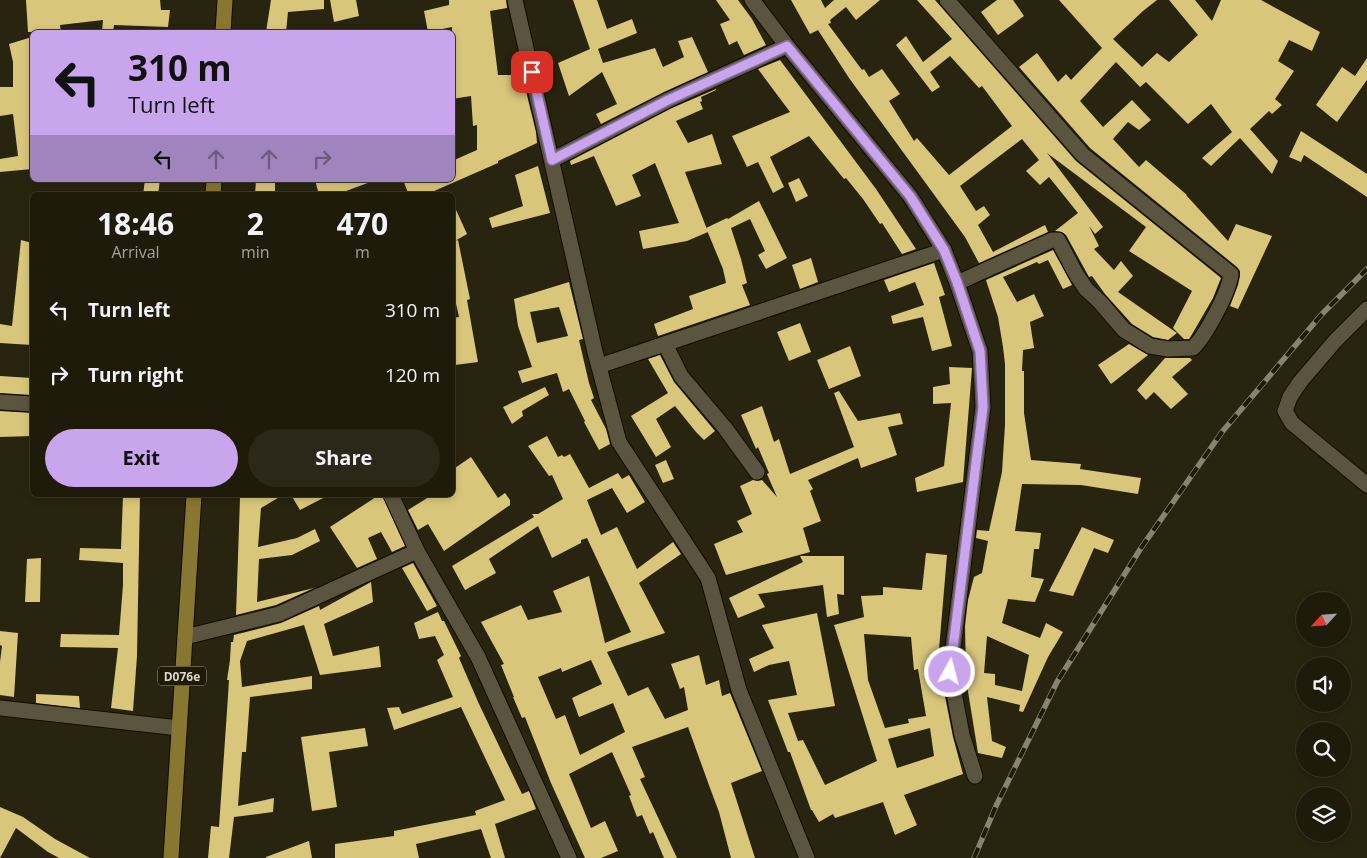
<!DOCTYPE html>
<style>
body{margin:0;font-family:"Open Sans",sans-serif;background:#2c2819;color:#f1f3f6;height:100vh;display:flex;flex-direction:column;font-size:19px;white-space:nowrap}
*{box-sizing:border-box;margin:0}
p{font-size:16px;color:#a1a19d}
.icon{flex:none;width:28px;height:28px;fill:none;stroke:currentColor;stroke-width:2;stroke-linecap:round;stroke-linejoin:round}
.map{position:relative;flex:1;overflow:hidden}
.sheet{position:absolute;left:30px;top:192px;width:425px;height:305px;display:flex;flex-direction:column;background:#1f1b0b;border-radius:8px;box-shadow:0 2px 8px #0003,0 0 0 1px #3c392c}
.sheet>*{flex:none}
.top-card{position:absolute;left:30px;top:30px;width:425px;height:152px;border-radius:8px;box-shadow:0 2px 8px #0003,0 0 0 1px #3c392c;background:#c9a5ee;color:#111;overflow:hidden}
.needle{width:32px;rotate:244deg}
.fabs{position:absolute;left:1296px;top:592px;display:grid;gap:10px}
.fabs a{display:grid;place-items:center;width:55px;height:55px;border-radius:50%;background:#1f1b0b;box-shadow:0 2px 8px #0003,0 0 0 1px #3c392c;font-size:25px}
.pin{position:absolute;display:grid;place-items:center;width:42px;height:42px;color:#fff;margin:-21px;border-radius:10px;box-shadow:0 2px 8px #0006}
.me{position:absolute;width:55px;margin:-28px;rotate:7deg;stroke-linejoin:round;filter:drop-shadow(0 0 4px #0008)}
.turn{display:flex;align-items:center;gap:18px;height:105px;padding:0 15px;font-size:22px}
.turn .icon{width:65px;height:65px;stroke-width:2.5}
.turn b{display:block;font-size:35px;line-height:42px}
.lanes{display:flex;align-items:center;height:48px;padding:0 15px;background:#0003;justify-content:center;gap:25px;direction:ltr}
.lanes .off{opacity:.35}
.eta{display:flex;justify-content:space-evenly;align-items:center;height:85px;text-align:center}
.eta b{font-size:30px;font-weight:700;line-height:35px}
.button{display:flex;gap:10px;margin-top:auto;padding:10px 15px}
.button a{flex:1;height:58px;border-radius:30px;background:#c9a5ee;color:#111;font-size:20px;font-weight:700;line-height:58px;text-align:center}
.button a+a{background:#2c2819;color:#f1f3f6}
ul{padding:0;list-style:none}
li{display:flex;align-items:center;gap:15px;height:65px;padding:0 15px}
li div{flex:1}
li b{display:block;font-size:19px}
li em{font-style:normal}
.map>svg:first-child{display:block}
.building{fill:#d8c67b;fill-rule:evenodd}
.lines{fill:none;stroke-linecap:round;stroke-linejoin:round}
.street-casing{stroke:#120d00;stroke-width:17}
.primary-casing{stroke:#120d00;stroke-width:17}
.street{stroke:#5b553f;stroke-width:15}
.primary{stroke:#877731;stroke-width:15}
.rail-casing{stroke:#888474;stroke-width:5.5}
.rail{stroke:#1f1a06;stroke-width:4;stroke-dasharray:11;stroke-linecap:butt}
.route-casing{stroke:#836b9b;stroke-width:12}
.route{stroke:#c9a5ee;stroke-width:9}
.labels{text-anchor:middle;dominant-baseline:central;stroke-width:5;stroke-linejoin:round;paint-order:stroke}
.shield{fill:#1f1a06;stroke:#a19e8e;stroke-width:1}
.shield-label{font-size:12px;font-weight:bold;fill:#d9d6c9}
</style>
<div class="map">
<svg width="1367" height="858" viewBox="0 0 1367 858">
<rect width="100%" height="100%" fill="#29240f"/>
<!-- building -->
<g class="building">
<polygon points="26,0 160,0 161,10 170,10 168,27 114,25 113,32 102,32 103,20 60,25 61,32 28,32"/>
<polygon points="271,0 324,0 324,9 288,12 286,32 266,32"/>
<polygon points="330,0 356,0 359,16 334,22"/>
<polygon points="449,0 506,0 507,8 490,11 498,75 522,75 536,132 537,143 498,161 498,163 425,195 409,195 403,180 452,180 452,161 477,150 477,125 473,126 471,96 452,99 452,27 428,32 424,11 449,5"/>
<polygon points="573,0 597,0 607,29 632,19 637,33 598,49 603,63 655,48 663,67 684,57 678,41 692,37 708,72 664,92 601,124 596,114 617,104 602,72 569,96 558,63 590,49"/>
<polygon points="716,0 738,0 752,19 766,45 744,55 737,41 729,45 720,24 730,20"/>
<polygon points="791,0 821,0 825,8 834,0 880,0 856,20 846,7 830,20 831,23 828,24 862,70 864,69 869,77 882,69 900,94 889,101 914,141 917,138 949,175 1012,126 982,86 979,88 950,56 930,72 940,87 932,92 896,45 906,36 923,62 952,39 917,0 935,0 1076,161 1221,278 1213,298 1191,336 1189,339 1184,339 1173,328 1192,291 1129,251 1146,227 1047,153 1103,227 1095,234 1089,226 1099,246 1094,249 1114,270 1121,261 1133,276 1118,292 1177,333 1168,340 1153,337 1132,324 1105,294 1092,276 1089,277 1066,235 1062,232 1055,231 1078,213 1049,177 1040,185 1026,171 1039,160 1022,139 960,186 976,211 984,206 990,215 978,225 993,252 1045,225 1048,232 979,263 965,237 849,78 818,30 810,34"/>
<polygon points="997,0 1013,0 1024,16 998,35 981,12"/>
<polygon points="1059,0 1157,0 1143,11 1113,39 1142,67 1157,53 1169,62 1198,35 1169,0 1195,0 1212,21 1221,0 1261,0 1320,32 1312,51 1289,40 1278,61 1294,71 1275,99 1282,105 1272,114 1269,111 1250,129 1278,161 1272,174 1240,138 1211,166 1202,158 1232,132 1211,104 1188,124 1146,82 1140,87 1116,62 1080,101 1103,127 1132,100 1151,120 1139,130 1128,122 1113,139 1139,167 1146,160 1187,195 1186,195 1228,241 1236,224 1272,236 1238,309 1230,306 1238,285 1240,276 1240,271 1237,267 1090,148 1019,67 1037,53 1058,82 1066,74 1071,80 1102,48"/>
<polygon points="32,37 32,169 0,172 0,159 18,156 13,114 0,116 0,87 13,87 13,62 9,44"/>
<polygon points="1367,58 1367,80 1337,122 1316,105 1342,67 1355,76"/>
<polygon points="780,60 876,189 916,249 902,254 882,223 880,224 863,199 846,178 844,179 809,136 770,157 784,187 773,193 758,162 747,167 732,136 790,112 758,69"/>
<polygon points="716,89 716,90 701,97 702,101 700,102 703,109 676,121 688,143 712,134 722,164 685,172 708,232 687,241 643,249 639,231 679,223 655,163 632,175 641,196 616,206 594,156 571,165 570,161 672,108"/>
<polygon points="1301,131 1367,174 1367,197 1304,155 1301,162 1289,157"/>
<polygon points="538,166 550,213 492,228 489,218 523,206 515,175"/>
<polygon points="799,178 808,196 796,202 788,183"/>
<polygon points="145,180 160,180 158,195 143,195"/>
<polygon points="256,180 275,180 275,195 255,195"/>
<polygon points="315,180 373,180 373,181 346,191 348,195 319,195"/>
<polygon points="452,201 467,234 455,241 458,240 470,299 467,300 478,362 455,365 452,354 452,318 459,317 452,286"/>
<polygon points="759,201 787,258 766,269 758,255 765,251 750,219 731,228 741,259 747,283 742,285 750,305 658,336 654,324 693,309 689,296 726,283 723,269 706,228 727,218 728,219"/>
<polygon points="21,240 32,243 32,345 0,343 0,324 12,326"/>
<path d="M1053 250 1072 285 1063 289 1048 260 1039 264 1037 262 1003 277 1017 302 1034 294 1044 316 1030 322 1034 348 1023 350 1022 371H1024V413L1031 460 1081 464 1080 469 1141 478 1138 494 1081 485 1022 484 1015 531 1041 533 1039 549H1034L1031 577 1044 579 1035 602 1008 599 1002 623 1040 638 1046 623 1063 632 1048 657 1023 712 1019 711 1020 705 987 697 992 741 1006 747 1002 758 978 753 965 673H966L965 626 968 600 974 577 982 573 988 541 976 538 977 530 989 531 1002 472 1005 425V364L1003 347 998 317 986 280ZM987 636 1029 655 1022 691 995 685V674L984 673Z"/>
<polygon points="811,258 818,282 800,289 792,265"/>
<polygon points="934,263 945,295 939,297 952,346 932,351 923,317 893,324 891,316 924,305 915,282 889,292 884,280"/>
<path d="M569 282 583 339 579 340 589 383 594 398 591 400 606 429 610 444 599 450 584 422 585 421 569 389 563 392 557 373 522 383 518 371 532 367 518 326 514 299ZM559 307 568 336 537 343 530 312Z"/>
<polygon points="800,323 811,352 789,361 777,332"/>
<polygon points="1129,344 1148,355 1111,384 1098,365"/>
<polygon points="850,346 861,376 829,389 817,360"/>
<polygon points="660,355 674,382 715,431 704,440 696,432 675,406 656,419 671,447 656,457 631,416 668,393 648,359"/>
<polygon points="1165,358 1190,358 1192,360 1172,377 1188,394 1171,409 1154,392 1146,400 1137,390"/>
<polygon points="949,367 972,368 963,482 917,492 915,478 944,466 951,403 933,404 933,387 950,384"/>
<polygon points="0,376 32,378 32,395 0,393"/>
<polygon points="545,387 549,395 522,411 523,416 512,424 503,407"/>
<polygon points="839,391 858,421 900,413 903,424 888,427 897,455 861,468 858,458 808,480 813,489 810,491 821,521 803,528 810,552 726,575 714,544 743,532 737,521 752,514 740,486 753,480 758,481 762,480 777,497 767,474 769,473 758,447 756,449 741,415 762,406 774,442 779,439 790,474 854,447 834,393"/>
<polygon points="0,411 32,413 32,436 0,437"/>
<path d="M547 436 558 457 562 455 564 457 570 454 589 488 618 473 622 479 629 475 645 502 627 513 612 488 587 500 601 535 617 527 637 569 673 542 681 554 639 583 665 633 607 652 628 696 648 687 665 719 688 710 684 687 680 689 671 664 699 655 706 685 719 680 722 696 730 693 762 771 731 783 755 858H731L719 812 710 788 688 727 632 747 645 777 640 779 677 858H664L653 832 650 834 642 815 637 817 629 796 631 795 612 752 569 774 591 828 605 821 618 851 601 858H585L551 783 525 717 522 718 513 697H514L501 665 504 664 481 622 521 605 528 620 562 612 553 591 589 576 605 643 631 632 587 538 581 540V543L552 558 538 526 489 559 496 573 465 590 452 566 534 517 532 514H538L563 499 552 475 549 476 528 446ZM591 660 602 684 572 698 579 717 613 703 625 732 580 755 565 715 556 719 538 677 561 668 562 672Z"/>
<polygon points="471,457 498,498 505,493 510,500 510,505 444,551 428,524 418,530 408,510 432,495 452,495 452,470"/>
<polygon points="666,460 674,479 663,483 655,465"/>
<polygon points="123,495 140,495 137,656 133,711 111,708 118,648 60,647 61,634 119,635 123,585 123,563 79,560 80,548 121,549"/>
<polygon points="248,495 283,495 261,508 258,547 297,538 315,529 320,541 292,555 259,559 257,602 314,588 276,605 236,615 240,498"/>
<polygon points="291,495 329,495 300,510"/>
<polygon points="379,495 382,495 405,546 392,552 381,532 368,538 377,559 357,568 330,527"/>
<polygon points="1082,527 1114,540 1108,553 1094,548 1073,596 1049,591"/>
<path d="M926 553 947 555 938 661 953 737 963 774 904 795 917 825 895 835 883 802 835 818 833 814 819 822 812 810H811L790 752H788L768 700 797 695 789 661 769 665 754 672 749 659 774 648 762 625 817 613 835 706 788 713 798 741 803 740 825 785 877 761 834 625 864 617 861 596 883 595V587L922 590ZM864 634 911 637 914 670 918 669 926 716 908 719 909 723 885 728 868 680ZM930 728 934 756 897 768 888 739Z"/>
<polygon points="800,556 844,556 844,595 837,594 839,614 827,617 823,585 758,594 765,607 738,618 729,598 803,562"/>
<polygon points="41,558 40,602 25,602 27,559"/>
<polygon points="413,563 437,606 427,611 402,568"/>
<polygon points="371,582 373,602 324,624 333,656 379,646 381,667 320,675 304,625 247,641 240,661 242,687 312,676 312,689 250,697 246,752 242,752 238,806 274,798 273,812 234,817 229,858 208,858 211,826 219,827 228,696 229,680 227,680 230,660 231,642 233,642 234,635 281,623 319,606 320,610"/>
<polygon points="438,612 442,621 444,621 461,656 459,658 479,704 522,794 529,791 536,809 495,824 505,858 491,858 481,829 416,844 419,858 335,858 335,844 394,836 394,831 476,815 475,811 505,800 461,707 394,730 387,708 399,707 402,714 453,697 437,660 444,655 435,636 419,639 414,623"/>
<polygon points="0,631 18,633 14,697 0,695 0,662 2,646 0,645"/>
<polygon points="36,694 79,696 80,708 36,703"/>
<polygon points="365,728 368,746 329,752 337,807 312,811 301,737"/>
<polygon points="0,807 23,817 55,839 90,858 59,858 48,852 16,828 0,858"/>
<polygon points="309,841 312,858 266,858 266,857"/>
</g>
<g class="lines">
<!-- street casing -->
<g class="street-casing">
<g id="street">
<polyline points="515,0 595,352 619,442 708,578 739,690 807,858"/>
<polyline points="752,0 787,46 910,196 944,250 957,283 980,351 983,407 950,672 962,735 975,776"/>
<path d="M947 0 1083 155 1231 274C1229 292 1206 335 1193 348L1168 349 1150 346 1124 330 1100 302 1086 289 1076 274 1058 240H1052L957 283"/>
<polyline points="552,160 668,100 787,46"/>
<polyline points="1367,309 1335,341 1300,382 1290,397 1285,411 1292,423 1367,485"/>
<polyline points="665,344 681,376 725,428 757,472"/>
<polyline points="599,366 944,250"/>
<polyline points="0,402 32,404"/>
<polyline points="391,495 417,551 478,657 569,858"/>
<polyline points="185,637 279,614 417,551"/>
<polyline points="0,708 179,728"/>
</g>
</g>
<!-- primary casing -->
<g class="primary-casing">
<g id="primary">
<polyline points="223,32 225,0"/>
<polyline points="213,195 214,180"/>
<polyline points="171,858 194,495"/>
</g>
</g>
<!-- street -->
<use href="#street" class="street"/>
<!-- primary -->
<use href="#primary" class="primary"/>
<!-- rail casing -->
<g class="rail-casing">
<polyline id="rail" points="974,858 996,806 1057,682 1141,548 1222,432 1322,314 1367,269"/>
</g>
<!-- rail -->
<use href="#rail" class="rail"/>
</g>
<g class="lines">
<!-- route casing -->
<g class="route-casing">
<polyline id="route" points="532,72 552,160 668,100 787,46 910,196 944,250 957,282 980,351 983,407 950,672"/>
</g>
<!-- route -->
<use href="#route" class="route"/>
</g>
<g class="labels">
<!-- shield labels -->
<rect class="shield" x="158" y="666.5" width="48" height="19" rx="4"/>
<g class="shield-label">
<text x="182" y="676">D076e</text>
</g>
</g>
</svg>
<div class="fabs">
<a><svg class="needle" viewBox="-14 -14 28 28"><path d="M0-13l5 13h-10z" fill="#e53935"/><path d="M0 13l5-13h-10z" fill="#a1a19d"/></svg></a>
<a><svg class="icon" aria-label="sound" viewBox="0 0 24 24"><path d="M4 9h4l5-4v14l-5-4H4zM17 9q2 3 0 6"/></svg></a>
<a><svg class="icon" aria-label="search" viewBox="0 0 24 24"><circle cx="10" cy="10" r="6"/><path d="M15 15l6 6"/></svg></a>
<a><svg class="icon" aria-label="layers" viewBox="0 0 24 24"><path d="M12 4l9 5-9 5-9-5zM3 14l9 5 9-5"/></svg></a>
</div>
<div class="pin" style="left:532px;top:72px;background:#d93025"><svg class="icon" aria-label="arrive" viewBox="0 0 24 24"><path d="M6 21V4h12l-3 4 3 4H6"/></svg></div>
<svg class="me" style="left:950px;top:672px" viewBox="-20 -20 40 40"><circle r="17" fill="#c9a5ee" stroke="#fff" stroke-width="3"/><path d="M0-11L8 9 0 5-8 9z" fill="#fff"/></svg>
<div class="top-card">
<div class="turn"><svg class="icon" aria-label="left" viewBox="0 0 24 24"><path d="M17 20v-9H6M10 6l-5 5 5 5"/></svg><div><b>310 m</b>Turn left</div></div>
<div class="lanes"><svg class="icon" aria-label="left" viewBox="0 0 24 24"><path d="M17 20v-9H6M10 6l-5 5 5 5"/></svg><svg class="icon off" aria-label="ahead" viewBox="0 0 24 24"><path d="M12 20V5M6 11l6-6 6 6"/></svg><svg class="icon off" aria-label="ahead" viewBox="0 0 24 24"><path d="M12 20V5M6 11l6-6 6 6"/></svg><svg class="icon off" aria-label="right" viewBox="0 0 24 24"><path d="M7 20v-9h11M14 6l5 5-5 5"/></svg></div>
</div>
<section class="sheet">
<div class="eta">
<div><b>18:46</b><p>Arrival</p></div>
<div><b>2</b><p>min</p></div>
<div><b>470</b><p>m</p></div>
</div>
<ul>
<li><svg class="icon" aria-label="left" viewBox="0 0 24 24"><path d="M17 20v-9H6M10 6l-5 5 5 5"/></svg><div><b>Turn left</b></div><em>310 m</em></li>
<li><svg class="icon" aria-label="right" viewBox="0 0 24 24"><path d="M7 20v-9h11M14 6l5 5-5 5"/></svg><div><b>Turn right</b></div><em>120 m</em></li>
</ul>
<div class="button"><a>Exit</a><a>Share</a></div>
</section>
</div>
